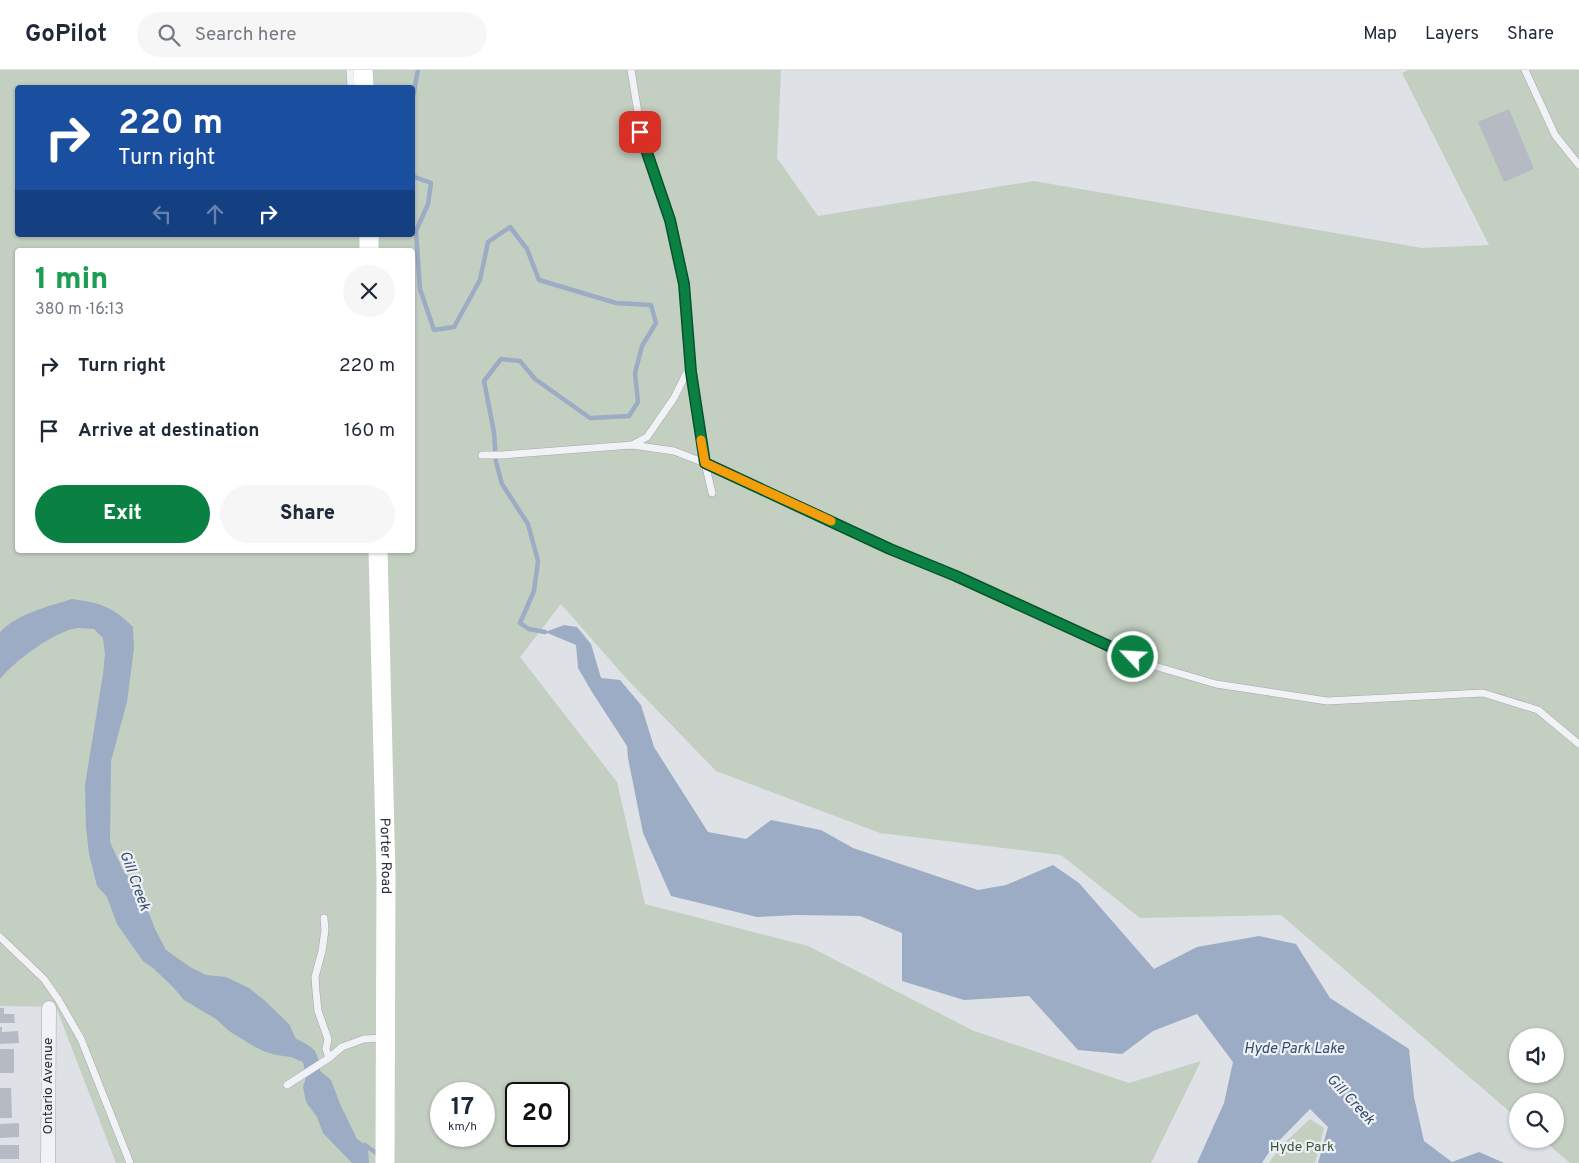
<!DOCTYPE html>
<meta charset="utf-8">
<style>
body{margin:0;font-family:Overpass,sans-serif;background:#f6f6f7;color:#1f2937;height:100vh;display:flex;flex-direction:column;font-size:19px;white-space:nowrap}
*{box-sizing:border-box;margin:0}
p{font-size:16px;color:#747a83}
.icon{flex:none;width:28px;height:28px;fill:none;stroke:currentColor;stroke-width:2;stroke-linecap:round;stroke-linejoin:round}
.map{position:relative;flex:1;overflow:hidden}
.details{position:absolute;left:15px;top:178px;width:400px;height:305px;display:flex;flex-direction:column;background:#fff;border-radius:5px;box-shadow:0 1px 4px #0004}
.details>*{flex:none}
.guide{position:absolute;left:15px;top:15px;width:400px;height:152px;border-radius:5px;box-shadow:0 1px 4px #0004;background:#1a4fa0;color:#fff;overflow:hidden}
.tools{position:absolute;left:1509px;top:958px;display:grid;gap:10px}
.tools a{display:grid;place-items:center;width:55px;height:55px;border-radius:50%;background:#fff;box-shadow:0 1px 4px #0004;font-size:25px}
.speed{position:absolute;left:430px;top:1012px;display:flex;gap:10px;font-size:25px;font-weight:700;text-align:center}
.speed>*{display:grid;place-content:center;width:65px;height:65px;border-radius:50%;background:#fff;box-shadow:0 1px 4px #0004;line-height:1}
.speed small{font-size:12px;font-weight:400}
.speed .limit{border:2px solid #111;border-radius:8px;background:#fff;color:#111}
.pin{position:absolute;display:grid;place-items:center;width:42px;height:42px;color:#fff;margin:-21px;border-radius:10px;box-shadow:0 2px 8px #0006}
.me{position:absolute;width:55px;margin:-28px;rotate:295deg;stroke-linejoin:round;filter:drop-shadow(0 0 4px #0008)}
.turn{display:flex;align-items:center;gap:18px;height:105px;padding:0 20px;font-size:22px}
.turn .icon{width:65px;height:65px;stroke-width:2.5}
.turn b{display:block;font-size:35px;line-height:42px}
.lanes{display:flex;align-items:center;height:48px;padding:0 20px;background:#0003;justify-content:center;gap:25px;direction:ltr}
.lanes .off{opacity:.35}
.round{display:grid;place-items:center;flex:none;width:52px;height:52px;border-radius:26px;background:#f6f6f7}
.overview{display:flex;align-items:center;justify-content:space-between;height:85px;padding:0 20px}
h1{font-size:30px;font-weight:800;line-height:38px;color:#1e9e55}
.cta{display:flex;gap:10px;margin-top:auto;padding:10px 20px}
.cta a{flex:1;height:58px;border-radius:30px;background:#0b8043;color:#fff;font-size:20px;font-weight:800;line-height:58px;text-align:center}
.cta a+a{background:#f6f6f7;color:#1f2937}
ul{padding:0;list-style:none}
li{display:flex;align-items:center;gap:15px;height:65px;padding:0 20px}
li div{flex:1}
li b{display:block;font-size:19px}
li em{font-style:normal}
header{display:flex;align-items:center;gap:30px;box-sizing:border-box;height:70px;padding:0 25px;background:#fff;border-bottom:1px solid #e0e1e3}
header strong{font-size:24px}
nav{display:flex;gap:28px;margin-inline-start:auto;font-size:18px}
.search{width:350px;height:45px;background:#f6f6f7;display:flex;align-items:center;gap:12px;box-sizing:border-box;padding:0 18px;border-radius:28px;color:#747a83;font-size:19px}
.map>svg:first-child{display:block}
.green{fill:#c3cfc0;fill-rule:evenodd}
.water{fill:#9cacc4}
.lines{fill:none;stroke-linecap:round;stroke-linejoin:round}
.stream{stroke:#9cacc4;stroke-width:4.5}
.building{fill:#b6bac3}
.service-casing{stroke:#a4a8b0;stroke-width:8}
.minor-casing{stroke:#a4a8b0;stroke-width:15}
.service{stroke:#f0f2f5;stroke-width:7}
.minor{stroke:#f0f2f5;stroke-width:14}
.secondary{stroke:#fff;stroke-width:19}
.route-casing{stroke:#07532c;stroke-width:12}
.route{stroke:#0b8043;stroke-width:9}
.slow{stroke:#f59e0b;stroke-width:9}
.labels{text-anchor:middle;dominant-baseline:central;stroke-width:4.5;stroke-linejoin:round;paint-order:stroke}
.street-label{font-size:14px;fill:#292e3c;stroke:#edf0f4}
.park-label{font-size:14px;fill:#3b5637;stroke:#edf0f4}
.water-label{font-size:15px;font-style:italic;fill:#364b6c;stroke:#edf0f4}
</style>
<header>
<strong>GoPilot</strong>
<div class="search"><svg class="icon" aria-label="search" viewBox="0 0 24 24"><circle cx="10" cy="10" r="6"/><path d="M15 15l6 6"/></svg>Search here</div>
<nav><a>Map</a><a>Layers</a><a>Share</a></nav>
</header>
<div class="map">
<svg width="1579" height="1093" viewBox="0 0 1579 1093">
<rect width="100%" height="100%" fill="#dee1e6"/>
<!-- green -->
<g class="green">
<path d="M0 0H781L777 88 818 146 1034 111 1422 178 1489 175 1402 3 1408 0H1579V1093H1570L1542 1069H1555V1031H1518L1517 1048 1281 845 1140 848 1061 785 880 763 716 701 625 607 561 534 520 587 617 712 645 834 808 876 974 961 1129 1013 1201 991 1151 1093H116L56 937 0 936ZM18 18H412V165H18ZM18 180H412V480H18ZM1518 966H1555V1004H1518ZM441 1024H484V1066H441ZM516 1024H559V1066H516Z"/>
<polygon points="1310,1049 1324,1058 1315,1093 1269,1093 1281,1076"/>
</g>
<!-- water -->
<g class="water">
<path d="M72 529C100 533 112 536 133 557L134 578 127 632 111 691 110 772 122 798 143 828 155 859 166 880 190 897 206 905 226 907 249 918 264 930 289 954 296 969C315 978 318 980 320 1001L331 1010 340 1034 357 1069 368 1077 369 1093H352L323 1063 317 1047 306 1032 303 1017 306 1007 303 992 291 987 276 985 263 981 250 974 229 961 216 949 184 930 173 917 153 898 143 891 117 854 107 827 97 816 89 784 86 757 85 715 103 604 105 584 103 568 94 559C89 559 83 558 78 558 56 560 13 592 0 609V562C19 543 47 537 72 529Z"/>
<polygon points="564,555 577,557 591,574 601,608 620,610 641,635 654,677 708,762 746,769 771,750 821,760 853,778 978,820 1006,815 1053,795 1079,813 1154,899 1197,877 1259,866 1296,874 1330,928 1409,979 1414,1027 1424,1071 1452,1092 1479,1082 1504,1093 1318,1093 1328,1057 1310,1039 1271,1079 1262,1093 1197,1093 1224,1033 1233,992 1197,944 1153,961 1122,984 1078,980 1029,926 964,930 902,911 902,863 860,846 796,845 757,847 671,826 643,763 628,688 627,676 592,622 578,598 576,575 545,562"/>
</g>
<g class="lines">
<!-- stream -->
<g class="stream">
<polyline points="412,31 418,0"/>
<polyline points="412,106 431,113 428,134 416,161 420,219 434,260 454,257 480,210 488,172 510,157 527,179 539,210 616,233 651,235 656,253 642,276 635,303 638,332 629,346 590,348 535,309 520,291 501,289 484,311 494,362 496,392 502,414 528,454 538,491 534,521 520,553 529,559 545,562"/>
<polyline points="365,1075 379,1085"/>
</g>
</g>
<!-- building -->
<g class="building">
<polygon points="1509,39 1534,99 1504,112 1478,52"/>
<polygon points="0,938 4,938 4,944 14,944 15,953 0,953"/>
<polygon points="0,957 2,957 2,962 18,961 19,973 0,974"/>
<rect x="0" y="979" width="14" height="24"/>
<polygon points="0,1018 11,1018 12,1048 0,1048"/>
<polygon points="19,1053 19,1067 0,1068 0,1054"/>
<rect x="0" y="1075" width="19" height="14"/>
</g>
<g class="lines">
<!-- service casing -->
<g class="service-casing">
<g id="service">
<polyline points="350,0 351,18"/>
<polyline points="631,0 641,61 670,150 684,214 691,302 705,393 712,423"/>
<polyline points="1525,0 1555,65 1579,95"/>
<polyline points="632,375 647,367 674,328 686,304 691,302"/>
<polyline points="482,385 502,385 632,375 674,381 705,393 890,479 956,506 1151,595 1216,614 1327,631 1483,623 1538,640 1579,674"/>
<polyline points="324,848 325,860 322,881 315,907 316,921 318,941 328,969 326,979 329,988"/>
<polyline points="0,867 44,909 58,929 81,969 130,1093"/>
<polyline points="287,1015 329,988 342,977 364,969 385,968"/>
</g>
</g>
<!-- minor casing -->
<g class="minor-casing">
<polyline id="minor" points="48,1093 49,938"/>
</g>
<!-- service -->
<use href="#service" class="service"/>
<!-- minor -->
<use href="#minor" class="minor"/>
<!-- secondary -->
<g class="secondary">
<polyline points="363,0 364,18"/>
<polyline points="369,165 369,180"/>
<path id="s1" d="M378 480 386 806 385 1093"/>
</g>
</g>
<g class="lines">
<!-- route casing -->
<g class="route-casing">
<polyline id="route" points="640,62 670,150 684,214 691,302 705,393 890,479 956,506 1133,587"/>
</g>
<!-- route -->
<use href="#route" class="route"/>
<!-- slow -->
<polyline class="slow" points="701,370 705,393 831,451"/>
</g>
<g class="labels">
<!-- street labels -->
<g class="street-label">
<text stroke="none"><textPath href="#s1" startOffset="306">Porter Road</textPath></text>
<text transform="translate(48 1016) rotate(-90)">Ontario Avenue</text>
</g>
<!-- park labels -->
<g class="park-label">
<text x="1302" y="1077">Hyde Park</text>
</g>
<!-- water labels -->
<g class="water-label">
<text transform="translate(134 811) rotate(70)">Gill Creek</text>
<text x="1294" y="979">Hyde Park Lake</text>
<text transform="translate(1350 1030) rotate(47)">Gill Creek</text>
</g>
</g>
</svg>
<div class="tools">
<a><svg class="icon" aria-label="sound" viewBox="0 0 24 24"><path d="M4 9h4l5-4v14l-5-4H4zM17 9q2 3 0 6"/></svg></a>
<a><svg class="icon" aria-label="search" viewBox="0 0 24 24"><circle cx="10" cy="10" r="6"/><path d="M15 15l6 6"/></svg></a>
</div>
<div class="speed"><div>17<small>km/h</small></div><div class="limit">20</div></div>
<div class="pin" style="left:640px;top:62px;background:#d93025"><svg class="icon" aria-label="arrive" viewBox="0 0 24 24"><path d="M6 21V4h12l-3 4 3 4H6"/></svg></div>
<svg class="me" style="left:1133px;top:587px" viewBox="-20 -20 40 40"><circle r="17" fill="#0b8043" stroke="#fff" stroke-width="3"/><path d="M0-11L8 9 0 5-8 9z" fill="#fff"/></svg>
<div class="guide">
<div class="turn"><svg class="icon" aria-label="right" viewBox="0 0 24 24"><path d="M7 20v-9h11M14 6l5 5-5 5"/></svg><div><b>220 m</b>Turn right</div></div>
<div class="lanes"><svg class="icon off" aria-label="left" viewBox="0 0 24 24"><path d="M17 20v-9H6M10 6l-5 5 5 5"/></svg><svg class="icon off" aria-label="ahead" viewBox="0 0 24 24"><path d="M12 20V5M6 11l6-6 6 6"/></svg><svg class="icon" aria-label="right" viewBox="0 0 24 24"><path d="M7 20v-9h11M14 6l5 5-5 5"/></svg></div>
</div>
<section class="details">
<div class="overview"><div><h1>1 min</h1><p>380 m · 16:13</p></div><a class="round"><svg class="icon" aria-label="close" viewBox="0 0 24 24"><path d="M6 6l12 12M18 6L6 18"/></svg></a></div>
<ul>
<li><svg class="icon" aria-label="right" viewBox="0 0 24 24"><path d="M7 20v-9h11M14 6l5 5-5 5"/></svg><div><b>Turn right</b></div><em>220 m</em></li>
<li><svg class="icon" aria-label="arrive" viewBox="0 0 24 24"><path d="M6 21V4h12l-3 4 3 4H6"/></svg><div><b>Arrive at destination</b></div><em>160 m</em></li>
</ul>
<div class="cta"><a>Exit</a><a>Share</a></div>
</section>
</div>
